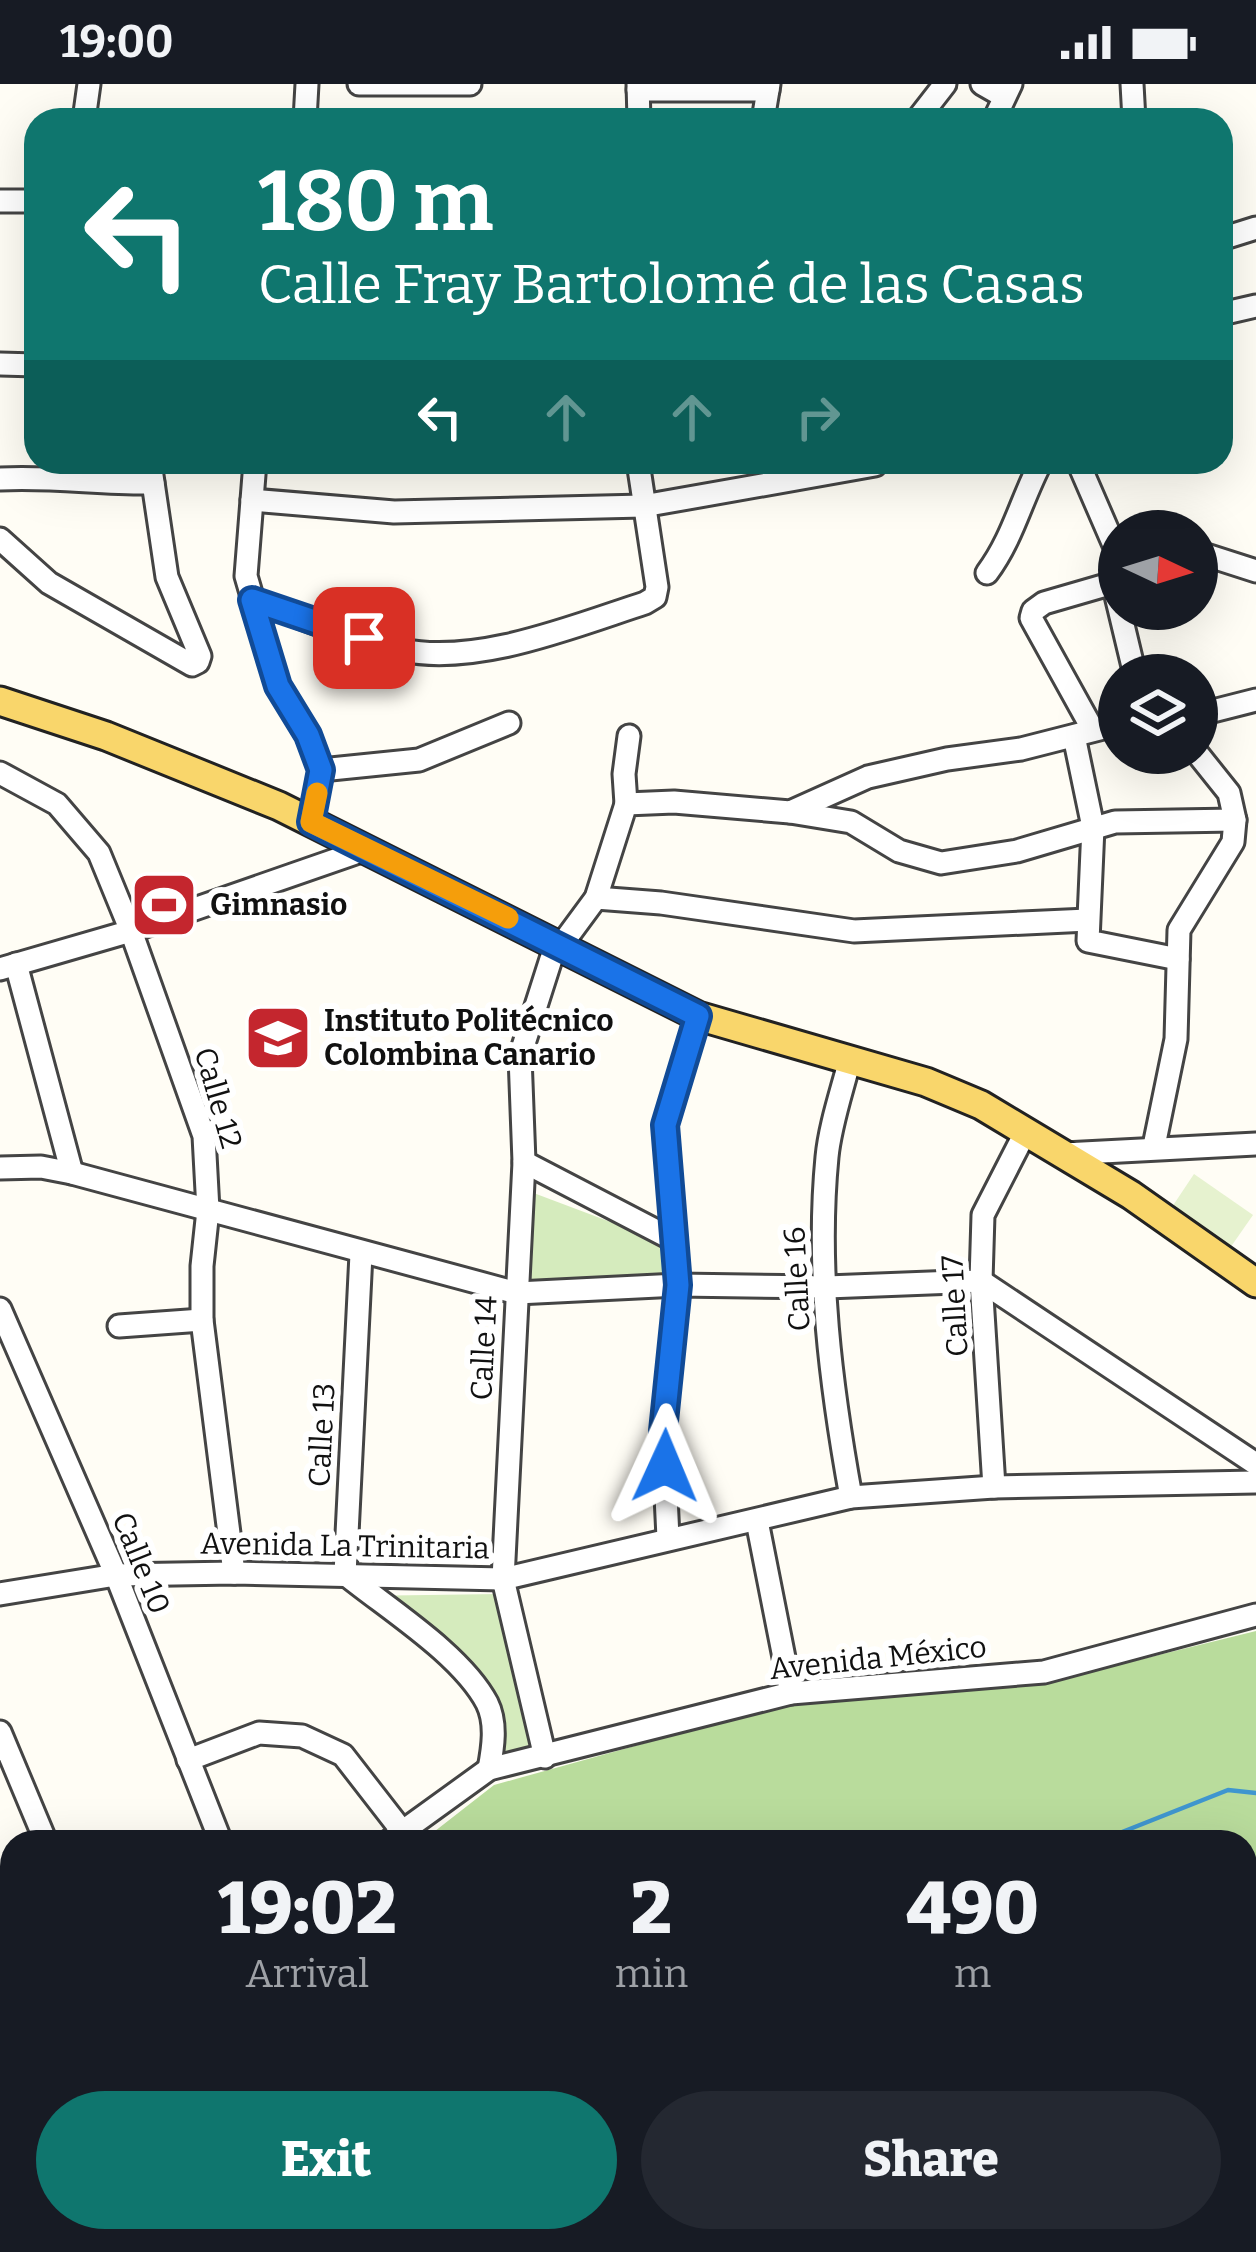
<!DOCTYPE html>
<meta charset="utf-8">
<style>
body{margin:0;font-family:Bitter,serif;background:#242831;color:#f1f3f6;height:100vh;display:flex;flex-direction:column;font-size:45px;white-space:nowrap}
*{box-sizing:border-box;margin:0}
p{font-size:39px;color:#9ea1a6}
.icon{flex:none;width:66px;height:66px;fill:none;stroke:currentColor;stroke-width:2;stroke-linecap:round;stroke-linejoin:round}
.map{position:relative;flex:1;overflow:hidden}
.side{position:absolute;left:0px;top:1746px;width:1257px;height:423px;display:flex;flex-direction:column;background:#171b24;border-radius:36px 36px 0 0;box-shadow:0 12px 48px #0002}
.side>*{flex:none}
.top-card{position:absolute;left:24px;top:24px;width:1209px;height:366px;border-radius:36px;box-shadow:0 12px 48px #0002;background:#0f766e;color:#fff;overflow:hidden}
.needle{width:78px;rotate:94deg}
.fabs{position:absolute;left:1098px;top:426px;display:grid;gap:24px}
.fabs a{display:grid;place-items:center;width:120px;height:120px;border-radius:50%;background:#171b24;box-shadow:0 12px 48px #0002;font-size:60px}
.pin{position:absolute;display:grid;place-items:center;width:102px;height:102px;color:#fff;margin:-51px;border-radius:24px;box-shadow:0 6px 18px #0006}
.me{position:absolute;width:132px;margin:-66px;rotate:1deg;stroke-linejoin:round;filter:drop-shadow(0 0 9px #0008)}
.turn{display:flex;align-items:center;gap:42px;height:252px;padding:0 36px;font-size:54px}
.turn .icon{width:156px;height:156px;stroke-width:2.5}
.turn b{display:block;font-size:84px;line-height:102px}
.lanes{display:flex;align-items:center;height:114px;padding:0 36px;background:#0003;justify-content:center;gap:60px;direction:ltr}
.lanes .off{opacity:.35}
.eta{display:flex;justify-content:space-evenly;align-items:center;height:204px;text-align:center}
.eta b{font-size:72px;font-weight:800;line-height:84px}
.action{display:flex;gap:24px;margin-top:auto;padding:24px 36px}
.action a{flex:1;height:138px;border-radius:72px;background:#0f766e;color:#fff;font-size:48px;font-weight:800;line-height:138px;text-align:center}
.action a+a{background:#242831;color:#f1f3f6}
.status{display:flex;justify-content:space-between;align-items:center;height:84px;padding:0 60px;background:#171b24;direction:ltr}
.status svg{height:33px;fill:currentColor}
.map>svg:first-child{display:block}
.green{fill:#d5ebbd}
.forest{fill:#b9dc9c}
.pitch{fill:#e6f2cf}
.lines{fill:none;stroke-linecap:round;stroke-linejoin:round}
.stream{stroke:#3f96cf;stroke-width:4.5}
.minor-casing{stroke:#444;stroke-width:27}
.major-casing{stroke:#222;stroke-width:33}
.minor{stroke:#fff;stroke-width:21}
.major{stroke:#f9d66b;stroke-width:27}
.route-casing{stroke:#114b97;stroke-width:30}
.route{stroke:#1a73e8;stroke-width:21}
.slow{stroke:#f59e0b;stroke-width:21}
.labels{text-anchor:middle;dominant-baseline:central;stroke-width:12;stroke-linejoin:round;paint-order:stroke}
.poi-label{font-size:30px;font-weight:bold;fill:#111;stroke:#fff;text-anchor:start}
.street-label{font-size:30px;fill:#111;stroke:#fff}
</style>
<div class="status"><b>19:00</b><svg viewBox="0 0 49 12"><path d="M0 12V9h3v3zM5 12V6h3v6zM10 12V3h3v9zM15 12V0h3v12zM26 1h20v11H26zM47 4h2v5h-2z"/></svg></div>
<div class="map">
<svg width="1256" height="2168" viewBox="0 0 1256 2168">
<rect width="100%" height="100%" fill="#fffdf5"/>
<!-- green -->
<g class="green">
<polygon points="531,1108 669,1160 674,1212 524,1212"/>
<polygon points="499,1510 539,1672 493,1690 499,1655 461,1578 356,1512"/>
</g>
<!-- forest -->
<g class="forest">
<polygon points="1256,1547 1256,1859 1245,1859 1245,1758 421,1758 494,1701 794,1618 1049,1598"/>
<polygon points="504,2157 732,2157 732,2168 509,2168"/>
</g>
<!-- pitch -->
<polygon class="pitch" points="1194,1090 1253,1131 1230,1164 1172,1123"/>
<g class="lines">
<!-- stream -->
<g class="stream">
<polyline points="779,1758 799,1753 930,1758"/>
<polyline points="1097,1758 1228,1706 1256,1709"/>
</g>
<!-- minor casing -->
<g class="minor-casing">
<g id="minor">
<polyline points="359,0 470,0"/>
<polyline points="638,0 639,36"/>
<polyline points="982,0 1003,12"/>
<polyline points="1132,0 1134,36"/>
<polyline points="638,6 768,6"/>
<polyline points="84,36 89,0"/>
<polyline points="305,36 307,0"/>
<polyline points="763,36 769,0"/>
<polyline points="917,36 945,0"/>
<polyline points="994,36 1011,0"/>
<polyline points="0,117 36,117"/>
<polyline points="1221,155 1256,144"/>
<polyline points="1221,230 1256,222"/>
<polyline points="0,280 36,281"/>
<polyline points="255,378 246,492 278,602 307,651 321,686 311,738"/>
<polyline points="1078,378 1117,468 1113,499 1135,591"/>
<path d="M0 395C52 392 101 400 153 399"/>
<polyline points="252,416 394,428 643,422 875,381"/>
<polyline points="0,455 49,499 192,581 198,578 200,572 167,493 150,378"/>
<polyline points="1197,468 1256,487"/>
<path d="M987 489C1013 454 1021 416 1041 378"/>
<path d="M252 516C301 532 351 556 402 566 477 582 574 542 645 519L655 513 657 503 638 378"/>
<polyline points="1197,631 1256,616"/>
<polyline points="1093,646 1031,534 1033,527 1044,519 1113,499"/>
<polyline points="1074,652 1093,743 1088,857 1178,875"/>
<polyline points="321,686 419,676 509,639"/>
<polyline points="0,689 57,720 99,769 131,847 204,1052 208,1126 202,1182 202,1236 234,1489"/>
<polyline points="626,720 624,690 629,652"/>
<polyline points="790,728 851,738 899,767 941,779 1017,767 1115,738 1235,736"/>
<polyline points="596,814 661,819 854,847 1088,836"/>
<polyline points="16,880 72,1089"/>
<polyline points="0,885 131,847 364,766"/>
<path d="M850 975C842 1007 830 1041 827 1073 816 1186 831 1303 851 1413"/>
<polyline points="1154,1062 1176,955 1179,846 1233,758 1235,736 1229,709 1197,669"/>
<polyline points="1064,1070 1256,1060"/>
<polyline points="524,1078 674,1156"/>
<polyline points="0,1084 41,1083 72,1089 517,1209 678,1201 827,1203 981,1197 1256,1380"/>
<path d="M361 1170 345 1490C388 1525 461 1570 487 1619 497 1639 493 1664 489 1685"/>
<polyline points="0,1225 116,1491 221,1758"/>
<polyline points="119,1242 202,1236"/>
<polyline points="994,1403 981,1197 983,1131 1026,1047"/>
<polyline points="757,1437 791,1609"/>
<polyline points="668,1454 663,1347 678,1201 665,1041 698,932"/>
<polyline points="0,1510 116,1491 234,1489 503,1495 851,1413 994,1403 1256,1398"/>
<polyline points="0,1648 46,1758"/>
<polyline points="545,1673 503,1495 524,1078 520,972 551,875 596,814 626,720 674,718 790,728 868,693 947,675 1021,665 1119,640"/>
<polyline points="188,1676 259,1649 302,1652 343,1671 402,1747"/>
<polyline points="388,1758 489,1685 791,1609 1044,1588 1256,1531"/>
<polyline points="1245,1988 1256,1989"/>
<polyline points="0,2009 12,2031"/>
<polyline points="0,2053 12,2044"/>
<polyline points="88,2157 96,2168"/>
<polyline points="497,2157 501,2168"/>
<polyline points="1005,2157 1007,2168"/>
<polyline points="1193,2157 1195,2168"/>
<polyline points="208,2168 221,2157"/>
</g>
</g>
<!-- major casing -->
<g class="major-casing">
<polyline id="major" points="0,617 106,652 279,722 698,932 926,998 981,1021 1131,1111 1256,1199"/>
</g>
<!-- minor -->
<use href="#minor" class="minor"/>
<!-- major -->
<use href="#major" class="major"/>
</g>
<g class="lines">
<!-- route casing -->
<g class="route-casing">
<polyline id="route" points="364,554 252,516 278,602 308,651 321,686 311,738 698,932 665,1041 678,1201 663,1347 665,1382"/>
</g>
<!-- route -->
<use href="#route" class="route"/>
<!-- slow -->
<polyline class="slow" points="317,709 311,738 508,834"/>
</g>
<!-- icons -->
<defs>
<g id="stadium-square" transform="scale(3.45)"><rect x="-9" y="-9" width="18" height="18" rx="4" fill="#c4262e" stroke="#fff"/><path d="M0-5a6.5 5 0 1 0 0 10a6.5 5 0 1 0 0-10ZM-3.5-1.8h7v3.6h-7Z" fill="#fff"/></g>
<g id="school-square" transform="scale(3.45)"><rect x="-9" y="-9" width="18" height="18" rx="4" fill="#c4262e" stroke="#fff"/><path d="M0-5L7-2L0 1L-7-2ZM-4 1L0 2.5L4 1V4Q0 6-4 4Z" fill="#fff"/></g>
</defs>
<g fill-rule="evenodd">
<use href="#stadium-square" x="164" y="821"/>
<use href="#school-square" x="278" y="954"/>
</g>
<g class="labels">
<!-- poi labels -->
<g class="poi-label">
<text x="210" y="821">Gimnasio</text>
<text x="324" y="937">Instituto Politécnico<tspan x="324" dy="34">Colombina Canario</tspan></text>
</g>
<!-- street labels -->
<g class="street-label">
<text transform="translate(218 1014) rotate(74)">Calle 12</text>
<text transform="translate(797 1195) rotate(-93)">Calle 16</text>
<text transform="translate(955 1222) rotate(-93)">Calle 17</text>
<text transform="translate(484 1264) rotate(-87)">Calle 14</text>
<text transform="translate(322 1351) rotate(-87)">Calle 13</text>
<text transform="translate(345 1462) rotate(1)">Avenida La Trinitaria</text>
<text transform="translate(141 1479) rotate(68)">Calle 10</text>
<text transform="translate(878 1574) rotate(-6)">Avenida México</text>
</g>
</g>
</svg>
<div class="fabs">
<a><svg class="needle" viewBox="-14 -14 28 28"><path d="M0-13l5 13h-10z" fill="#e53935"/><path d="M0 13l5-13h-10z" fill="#9ea1a6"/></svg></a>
<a><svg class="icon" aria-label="layers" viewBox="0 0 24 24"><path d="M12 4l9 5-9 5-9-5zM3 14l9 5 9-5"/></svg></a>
</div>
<div class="pin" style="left:364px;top:554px;background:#d93025"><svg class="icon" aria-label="arrive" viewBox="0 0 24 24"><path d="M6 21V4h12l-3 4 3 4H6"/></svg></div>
<svg class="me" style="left:665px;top:1382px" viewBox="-20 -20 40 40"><path d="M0-17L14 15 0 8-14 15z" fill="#1a73e8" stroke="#fff" stroke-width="4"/></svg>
<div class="top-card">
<div class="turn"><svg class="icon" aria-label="left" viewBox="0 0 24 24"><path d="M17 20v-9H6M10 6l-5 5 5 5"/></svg><div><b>180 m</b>Calle Fray Bartolomé de las Casas</div></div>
<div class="lanes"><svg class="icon" aria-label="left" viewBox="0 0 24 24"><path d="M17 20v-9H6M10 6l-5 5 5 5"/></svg><svg class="icon off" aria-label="ahead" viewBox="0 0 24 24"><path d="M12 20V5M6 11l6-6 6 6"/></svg><svg class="icon off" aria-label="ahead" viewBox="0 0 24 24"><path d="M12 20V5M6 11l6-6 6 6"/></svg><svg class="icon off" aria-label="right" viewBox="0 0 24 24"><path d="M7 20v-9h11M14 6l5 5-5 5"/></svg></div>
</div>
<section class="side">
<div class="eta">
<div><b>19:02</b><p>Arrival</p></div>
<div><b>2</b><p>min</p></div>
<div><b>490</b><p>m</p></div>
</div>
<div class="action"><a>Exit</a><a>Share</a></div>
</section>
</div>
